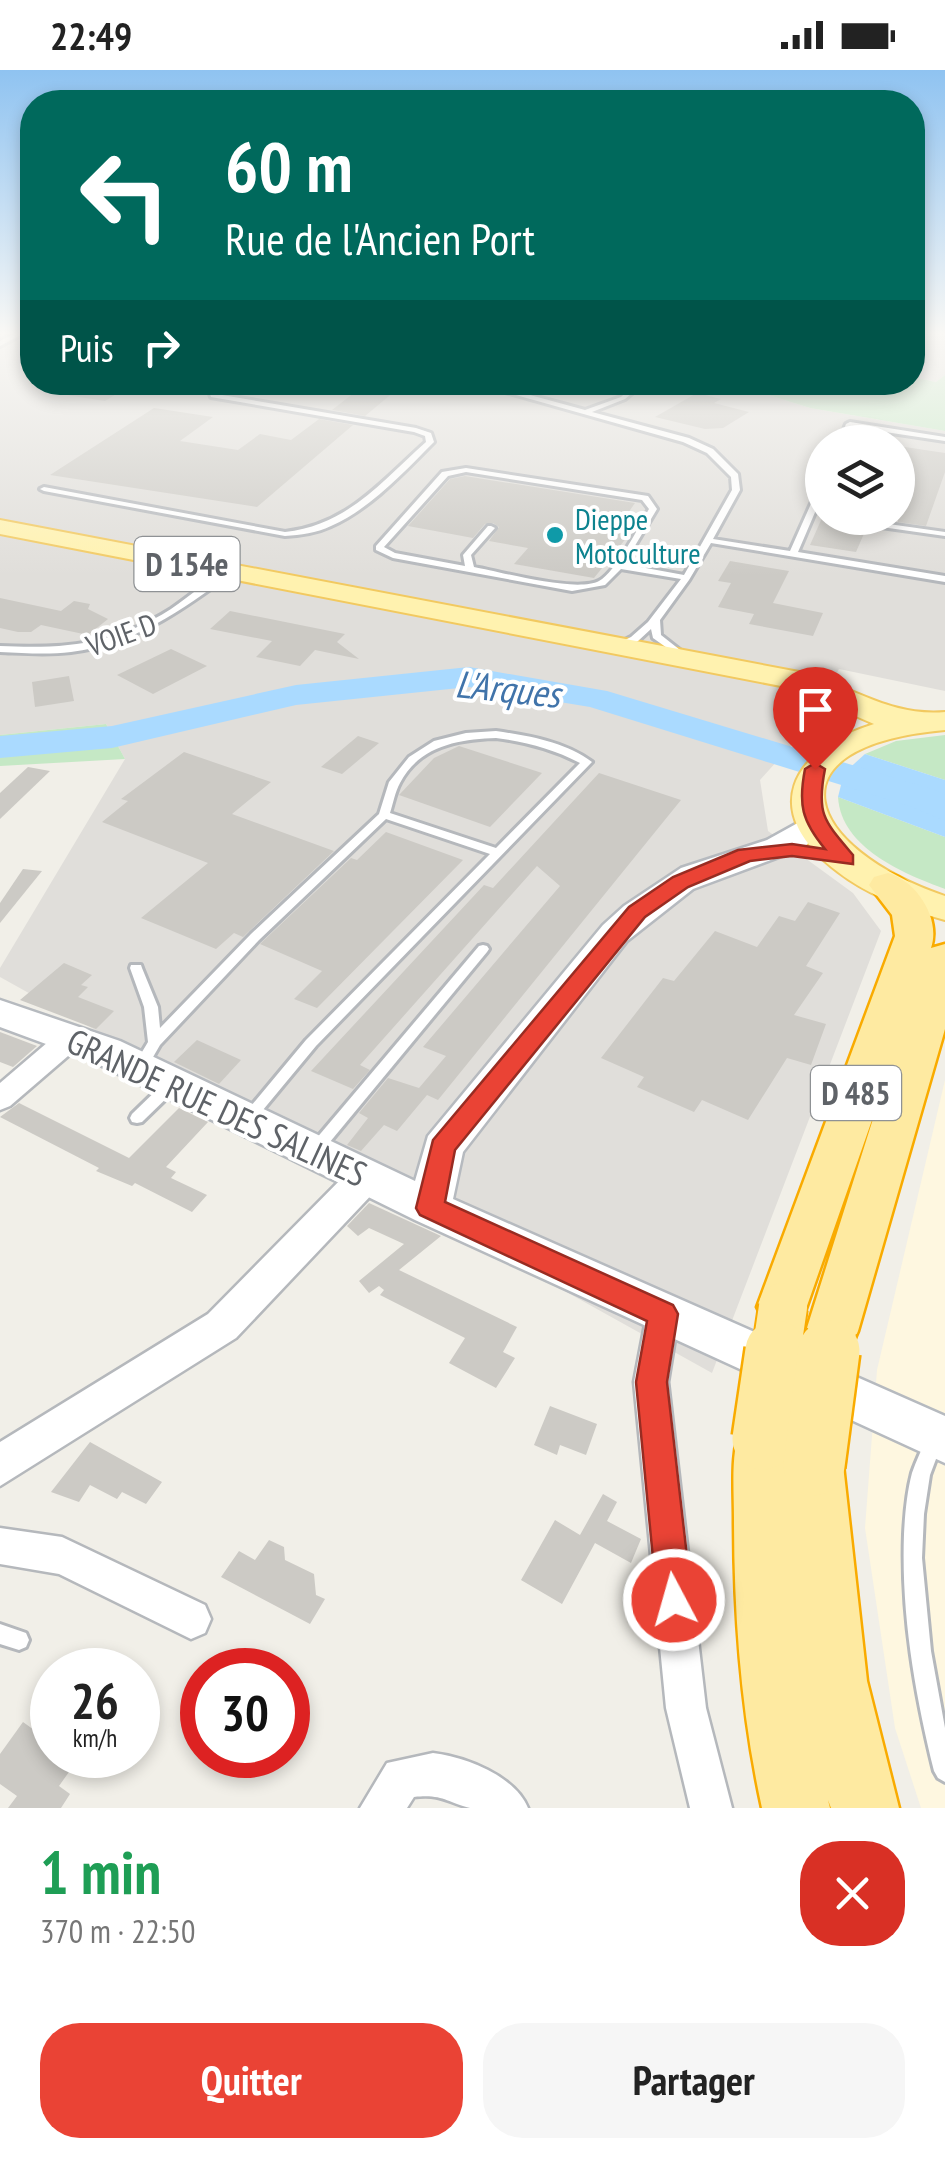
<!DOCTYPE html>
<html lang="fr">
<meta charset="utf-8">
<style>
body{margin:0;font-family:"PT Sans Narrow",sans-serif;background:#f6f6f6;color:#222;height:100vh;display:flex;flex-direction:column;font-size:38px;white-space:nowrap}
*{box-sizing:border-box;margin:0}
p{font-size:32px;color:#767676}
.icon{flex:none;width:55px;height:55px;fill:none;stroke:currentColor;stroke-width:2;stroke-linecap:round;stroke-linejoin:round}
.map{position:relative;height:1738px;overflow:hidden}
.details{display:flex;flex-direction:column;background:#fff;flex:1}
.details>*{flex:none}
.top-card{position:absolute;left:20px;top:20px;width:905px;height:305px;border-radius:40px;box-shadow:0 5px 15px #0003;background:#00695c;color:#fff;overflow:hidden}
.buttons{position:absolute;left:805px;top:355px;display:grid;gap:20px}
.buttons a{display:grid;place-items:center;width:110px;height:110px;border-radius:50%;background:#fff;box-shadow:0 5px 15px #0003;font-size:50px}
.speed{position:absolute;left:30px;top:1578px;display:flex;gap:20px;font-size:50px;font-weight:700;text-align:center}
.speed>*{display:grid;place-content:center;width:130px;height:130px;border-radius:50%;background:#fff;box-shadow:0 5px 15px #0003;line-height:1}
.speed small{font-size:25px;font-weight:400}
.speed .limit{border:15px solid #d22;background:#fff;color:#111}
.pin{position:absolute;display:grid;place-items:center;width:85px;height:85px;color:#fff;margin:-102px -42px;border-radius:50% 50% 50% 0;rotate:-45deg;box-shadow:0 0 10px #0007}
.pin .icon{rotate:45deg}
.me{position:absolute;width:110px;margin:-55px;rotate:354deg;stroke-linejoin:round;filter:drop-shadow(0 0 8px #0008)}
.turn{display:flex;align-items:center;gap:35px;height:210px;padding:0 40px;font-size:45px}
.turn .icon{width:130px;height:130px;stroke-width:2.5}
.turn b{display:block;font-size:70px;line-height:85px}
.then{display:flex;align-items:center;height:95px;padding:0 40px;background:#0003;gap:20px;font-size:38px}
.round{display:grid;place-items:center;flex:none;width:105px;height:105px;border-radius:40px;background:#f6f6f6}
.overview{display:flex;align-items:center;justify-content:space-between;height:170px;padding:0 40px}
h1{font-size:60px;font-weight:700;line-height:75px;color:#1e9e55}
.action{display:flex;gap:20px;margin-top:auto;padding:20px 40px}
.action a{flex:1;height:115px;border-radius:40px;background:#ea4335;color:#fff;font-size:40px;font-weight:700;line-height:115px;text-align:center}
.action a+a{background:#f6f6f6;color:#222}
.status{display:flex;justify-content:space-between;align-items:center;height:70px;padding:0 50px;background:#fff;direction:ltr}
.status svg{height:28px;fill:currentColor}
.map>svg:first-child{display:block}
.commercial{fill:#fef7e0}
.industrial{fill:#e0deda;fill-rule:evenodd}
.green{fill:#c5e8c5}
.water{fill:#aadaff}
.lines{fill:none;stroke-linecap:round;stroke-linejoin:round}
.river{fill:#aadaff;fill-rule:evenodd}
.building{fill:#cccac5}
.service-casing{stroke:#b5b8bc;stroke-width:6}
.minor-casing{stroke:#b5b8bc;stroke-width:5}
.tertiary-casing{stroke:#b5b8bc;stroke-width:5}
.secondary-casing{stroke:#b6babf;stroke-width:5}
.primary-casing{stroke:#f2c960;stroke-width:4}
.trunk-casing{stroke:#f9ab00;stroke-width:5}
.service{fill:#fff;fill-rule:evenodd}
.minor{fill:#fff;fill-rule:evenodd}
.tertiary{fill:#fff;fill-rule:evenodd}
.secondary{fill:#fff;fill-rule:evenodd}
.primary{fill:#fff2af;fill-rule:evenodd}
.trunk{fill:#feeaa1;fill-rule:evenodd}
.trunk-bridge-far1-casing{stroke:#f9ab00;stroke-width:52;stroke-linecap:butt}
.trunk-bridge-casing{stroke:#f9ab00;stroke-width:66;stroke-linecap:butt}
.trunk-bridge-far1{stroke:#feeaa1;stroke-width:48}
.trunk-bridge{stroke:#feeaa1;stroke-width:61}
.route{fill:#ea4335;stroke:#982c22;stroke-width:2.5}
.culture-dot{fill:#0f9aa8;stroke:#fff;stroke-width:4}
.labels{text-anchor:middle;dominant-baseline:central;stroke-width:8;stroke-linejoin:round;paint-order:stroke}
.far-culture-label{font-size:30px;fill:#0d838f;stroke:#fff;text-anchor:start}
.far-street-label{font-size:30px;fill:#5f6368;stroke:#fff}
.shield{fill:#fff;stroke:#8f9295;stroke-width:2.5}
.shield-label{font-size:32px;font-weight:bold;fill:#5f6368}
.street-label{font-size:35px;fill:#5f6368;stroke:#fff}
.water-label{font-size:38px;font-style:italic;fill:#4174aa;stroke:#fff}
</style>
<div class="status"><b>22:49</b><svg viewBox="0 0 49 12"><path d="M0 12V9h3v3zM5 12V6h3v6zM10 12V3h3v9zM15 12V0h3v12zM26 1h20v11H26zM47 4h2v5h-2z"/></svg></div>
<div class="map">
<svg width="945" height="1738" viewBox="0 0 945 1738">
<rect width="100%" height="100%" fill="#f1efe8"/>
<!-- commercial -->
<polygon class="commercial" points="945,1010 945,1738 921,1738 895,1658 865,1458 877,1300"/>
<!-- industrial -->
<g class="industrial">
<path d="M0 262H32V312L730 313 810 338 945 361V621L839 599 806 659 760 710 768 761 853 823 881 861 712 1303 0 907V898L125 689 106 654 0 665ZM822 372H898V448H822Z"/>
<polygon points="912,262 945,262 945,305 936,312 913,307"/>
</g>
<!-- green -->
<g class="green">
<polygon points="945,305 945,361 810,338 730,313 912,312 913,307 936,312"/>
<polygon points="106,654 125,689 0,696 0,665"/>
<polygon points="945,665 945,710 865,684 896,671"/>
<path d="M838 727 945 767V819C904 804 841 778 838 727Z"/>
</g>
<!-- water -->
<polygon class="water" points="865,684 945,710 945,767 838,727 844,703"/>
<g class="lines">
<!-- river -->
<polygon class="river" points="469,597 607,621 935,720 945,725 945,751 909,736 590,637 469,617 296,635 112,678 0,688 0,666 112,656 296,615"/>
</g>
<!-- building -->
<g class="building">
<polygon points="54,312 136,312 105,331 53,323"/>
<polygon points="368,312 406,312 365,346 332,340"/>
<polygon points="697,323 721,329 714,333 749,342 723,358 705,359 655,347"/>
<polygon points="154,338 213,347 180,371 238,380 260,364 291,370 319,349 353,355 257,437 50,405"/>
<polygon points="898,376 945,383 945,402 926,456 898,452"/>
<polygon points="465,406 635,433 617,459 632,461 594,508 514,494 528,478 489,471 499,457 493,453 485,454 473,468 408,456 450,409"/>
<polygon points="822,448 831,454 866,459 856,482 810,475"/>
<polygon points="730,491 789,501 773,533 823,543 813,566 749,554 754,544 718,537 731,513 718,511"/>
<polygon points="0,528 61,541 74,531 90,534 88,539 108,549 88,565 41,555 31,562 18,562 0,558"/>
<polygon points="230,541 345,564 337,572 359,589 315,580 300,596 256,587 272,571 210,559"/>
<polygon points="171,579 207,596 153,624 117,605"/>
<polygon points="69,606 74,631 35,637 32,612"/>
<polygon points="358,666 379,673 342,704 321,697"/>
<polygon points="459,676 542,703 490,757 399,725 434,688"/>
<polygon points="184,682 271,712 232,744 334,781 243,867 234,863 216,879 141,848 208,793 102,752 128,731 121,729"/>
<polygon points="28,697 50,701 0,749 0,723"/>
<polygon points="599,703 681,730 438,1030 427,1025 397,1061 384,1055 361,1081 347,1075 368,1048 359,1043 388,1008 419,1018 446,986 423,977 560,816 537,796 360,995 370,1000 353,1019 311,1001 484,815 493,818"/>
<polygon points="386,762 463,790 317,938 294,929 322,901 260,874 351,788 357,790"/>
<polygon points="23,799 42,801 0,853 0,833"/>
<polygon points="808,832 840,843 806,896 823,903 794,945 826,954 811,995 787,988 748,1050 702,1030 694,1042 637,1017 644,1007 601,988 663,908 674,911 715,861 757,877 779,846 795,851"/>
<polygon points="64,893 92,905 81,915 88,917 78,927 114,941 96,959 20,930"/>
<polygon points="0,962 37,976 13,997 0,992"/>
<polygon points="197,970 241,990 219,1014 174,992"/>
<polygon points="19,1033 129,1088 179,1038 208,1052 166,1097 176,1102 171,1108 207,1125 192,1142 135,1113 132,1116 96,1101 99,1098 0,1047"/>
<polygon points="369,1133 441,1166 399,1200 517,1257 503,1282 515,1288 496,1318 449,1293 465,1268 380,1225 384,1220 379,1216 369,1223 359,1211 404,1174 369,1158 358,1166 347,1156"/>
<polygon points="550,1336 597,1354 586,1385 560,1375 557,1385 534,1375"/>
<polygon points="90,1372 162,1412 146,1434 122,1422 117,1429 90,1415 79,1432 51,1422"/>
<polygon points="603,1424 617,1432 607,1451 641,1469 631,1493 595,1473 562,1534 521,1510 555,1450 580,1465"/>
<polygon points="269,1470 284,1477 285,1490 314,1504 316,1525 325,1529 310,1554 221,1507 239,1481 255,1490"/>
<polygon points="23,1652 52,1673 52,1685 81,1685 59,1716 70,1724 61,1738 8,1738 17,1726 0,1714 0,1684"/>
</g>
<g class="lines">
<!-- service casing -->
<g class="service-casing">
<g id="service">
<polygon points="17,262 26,262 0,276 0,271"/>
<path d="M219 312H227L216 322V324L416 358 431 363 434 372C404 402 370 439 331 456 316 463 301 465 285 466L44 421 40 419 44 417 285 462C348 455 382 411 426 372L425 366 414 362 211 327 209 321Z"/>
<path d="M470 312H482L585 340 621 327 637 312H645L625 329 592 342 689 368 713 379 738 404 740 420 713 469 790 481 818 418 822 416V426L798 482 945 506V512L711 473 689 510 660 550 661 565 680 580 682 582 677 585 653 568 651 559 638 571 618 579 613 576 631 567 648 552 681 509 621 499 605 515 572 521 393 488 376 480V476L442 402 466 398 648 426 657 439 624 494 684 505 732 420 731 407 707 383 683 372ZM466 402 642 430 649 439C639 456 616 502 599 511 576 523 501 502 474 497L471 485 495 458 491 456H488L463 485 465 496 395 483 384 477 448 406Z"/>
<polygon points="850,352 945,367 945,371 852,357 845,372 839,372 846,354"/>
<polygon points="828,448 846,448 945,462 945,466 832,450"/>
<path d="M228 499 232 502 231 504C182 540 133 575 71 582 47 585 24 583 0 582V576C66 579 114 575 171 539 190 526 208 510 228 499Z"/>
<path d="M496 661C530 666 565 672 592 692L316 976 253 1052 248 1053 243 1052 241 1048 306 970 490 784 386 749 259 870 160 975 145 1001H135L133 997 148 972 144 937 130 898 131 895H141L142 898 158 937 160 958 251 864 379 744 389 712 409 687 434 671 466 663ZM496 668C527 672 553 679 580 693L496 778 390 743C393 734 395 722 400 713 419 676 459 669 496 668Z"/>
<polygon points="483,875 487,876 489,879 487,882 320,1084 315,1086 310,1084 308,1080 310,1076 479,876"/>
<polygon points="171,1010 176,1011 178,1015 176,1019 142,1052 137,1053 132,1052 130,1048 132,1044 166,1011"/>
<path d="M933 1365 939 1367 942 1373 930 1405 924 1444 922 1488 931 1581 945 1658V1712L938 1708 934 1701C915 1624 901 1544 904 1464 905 1444 907 1422 912 1403 916 1391 922 1379 927 1367Z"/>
<polygon points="0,1554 26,1563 29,1570 26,1577 19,1580 0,1574"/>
</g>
</g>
<!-- minor casing -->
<g class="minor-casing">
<g id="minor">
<polygon points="72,957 82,960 86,967 82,974 10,1036 0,1040 0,1013 62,960"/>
<polygon points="663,1230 675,1234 679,1244 668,1312 706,1638 732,1738 690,1738 666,1638 634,1312 647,1244 651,1234"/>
<polygon points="0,1458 62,1467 205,1535 211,1549 205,1563 191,1569 59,1504 0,1494"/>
<path d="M433 1683C466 1687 515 1706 528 1738 511 1738 487 1738 470 1738 446 1732 443 1724 414 1727L407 1738H360L387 1693Z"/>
</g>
</g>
<!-- tertiary casing -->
<g class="tertiary-casing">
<polygon id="tertiary" points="366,1093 379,1097 384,1107 379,1117 236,1268 0,1416 0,1372 208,1244 353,1097"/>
</g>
<!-- secondary casing -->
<g class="secondary-casing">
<polygon id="secondary" points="814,744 830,753 803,778 693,819 627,871 463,1082 453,1129 945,1346 945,1393 415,1150 92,991 0,957 0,930 120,971 415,1111 428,1066 603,855 624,836 681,798 767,770"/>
</g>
<!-- primary casing -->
<g class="primary-casing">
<path id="primary" d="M0 450 799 602C851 615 889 647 945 642V660C764 676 805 778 945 826V850C908 840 869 826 838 802 758 742 790 680 874 654L791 618 0 464Z"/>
</g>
<!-- trunk casing -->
<g class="trunk-casing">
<g id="trunk">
<path d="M888 803C917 811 941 849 931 878L945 874V959L858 1261 851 1277 832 1284 813 1277 806 1261 879 1030 801 1253 783 1259 765 1253 757 1237 895 866 892 845 869 815 874 807Z"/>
<path d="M763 1343 783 1350 792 1381 814 1368 834 1376 843 1395 867 1611 899 1738H831L828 1730 830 1738H762C741 1642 734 1546 734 1448 734 1416 730 1381 743 1350Z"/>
</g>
</g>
<!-- service -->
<use href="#service" class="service"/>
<!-- minor -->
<use href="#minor" class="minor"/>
<!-- tertiary -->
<use href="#tertiary" class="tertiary"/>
<!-- secondary -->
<use href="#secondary" class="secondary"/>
<!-- primary -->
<use href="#primary" class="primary"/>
<!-- trunk -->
<use href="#trunk" class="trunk"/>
<!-- trunk-bridge-far1 casing -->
<g class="trunk-bridge-far1-casing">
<g id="trunk-bridge-far1">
<polyline points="776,1284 783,1237"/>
<polyline points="829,1284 832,1261"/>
</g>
</g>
<!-- trunk-bridge casing -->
<g class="trunk-bridge-casing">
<g id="trunk-bridge">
<polyline points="763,1369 776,1281"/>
<polyline points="814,1395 829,1281"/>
</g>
</g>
<!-- trunk-bridge-far1 -->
<use href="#trunk-bridge-far1" class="trunk-bridge-far1"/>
<!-- trunk-bridge -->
<use href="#trunk-bridge" class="trunk-bridge"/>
</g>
<!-- sky -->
<linearGradient id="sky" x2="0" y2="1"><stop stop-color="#8fc3f1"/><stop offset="0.52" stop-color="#f9f8f5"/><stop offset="1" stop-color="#f9f8f5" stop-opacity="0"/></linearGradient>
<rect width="945" height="506" fill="url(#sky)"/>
<!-- route -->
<path class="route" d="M815 693 825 699C816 744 824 751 853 785V794L792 786 750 791 688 817 645 847 455 1080 445 1132 673 1235 678 1244 667 1312 692 1530 687 1542 674 1547 662 1542 657 1530 636 1312 647 1251 420 1145 416 1138 433 1070 629 837 673 807 738 780 792 774 825 779C802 751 798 735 805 699Z"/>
<!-- markers -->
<circle class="culture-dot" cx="555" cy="465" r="10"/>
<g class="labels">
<!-- far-culture labels -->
<g class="far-culture-label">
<text x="575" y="448">Dieppe<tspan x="575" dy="34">Motoculture</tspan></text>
</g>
<!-- far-street labels -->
<g class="far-street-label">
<text transform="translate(121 564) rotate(-20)">VOIE D</text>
</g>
<!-- shield labels -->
<g class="shield">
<rect x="134.5" y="467" width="105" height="54" rx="8"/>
<rect x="811" y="996" width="90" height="54" rx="8"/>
</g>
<g class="shield-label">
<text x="187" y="494">D 154e</text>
<text x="856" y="1023">D 485</text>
</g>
<!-- street labels -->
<g class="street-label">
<text transform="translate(217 1037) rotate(25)">GRANDE RUE DES SALINES</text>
</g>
<!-- water labels -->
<g class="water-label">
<text transform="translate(508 618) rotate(6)">L'Arques</text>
</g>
</g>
</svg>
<div class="buttons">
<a><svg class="icon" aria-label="layers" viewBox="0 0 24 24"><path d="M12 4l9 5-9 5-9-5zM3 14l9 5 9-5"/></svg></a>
</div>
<div class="speed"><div>26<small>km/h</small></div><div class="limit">30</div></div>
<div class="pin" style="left:815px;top:699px;background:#d93025"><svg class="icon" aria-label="arrive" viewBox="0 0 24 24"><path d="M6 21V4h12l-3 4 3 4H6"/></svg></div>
<svg class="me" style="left:674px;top:1530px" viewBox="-20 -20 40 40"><circle r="17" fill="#ea4335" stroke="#fff" stroke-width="3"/><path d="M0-11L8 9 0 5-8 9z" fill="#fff"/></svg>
<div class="top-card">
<div class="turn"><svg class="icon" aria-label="left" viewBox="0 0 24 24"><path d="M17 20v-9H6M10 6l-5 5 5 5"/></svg><div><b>60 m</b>Rue de l'Ancien Port</div></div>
<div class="then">Puis<svg class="icon" aria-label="right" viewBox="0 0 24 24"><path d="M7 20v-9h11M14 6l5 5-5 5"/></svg></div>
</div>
</div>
<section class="details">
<div class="overview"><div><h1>1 min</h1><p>370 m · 22:50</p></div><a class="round" style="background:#d93025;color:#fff"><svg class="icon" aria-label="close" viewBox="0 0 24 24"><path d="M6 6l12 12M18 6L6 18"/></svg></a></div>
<div class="action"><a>Quitter</a><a>Partager</a></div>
</section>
